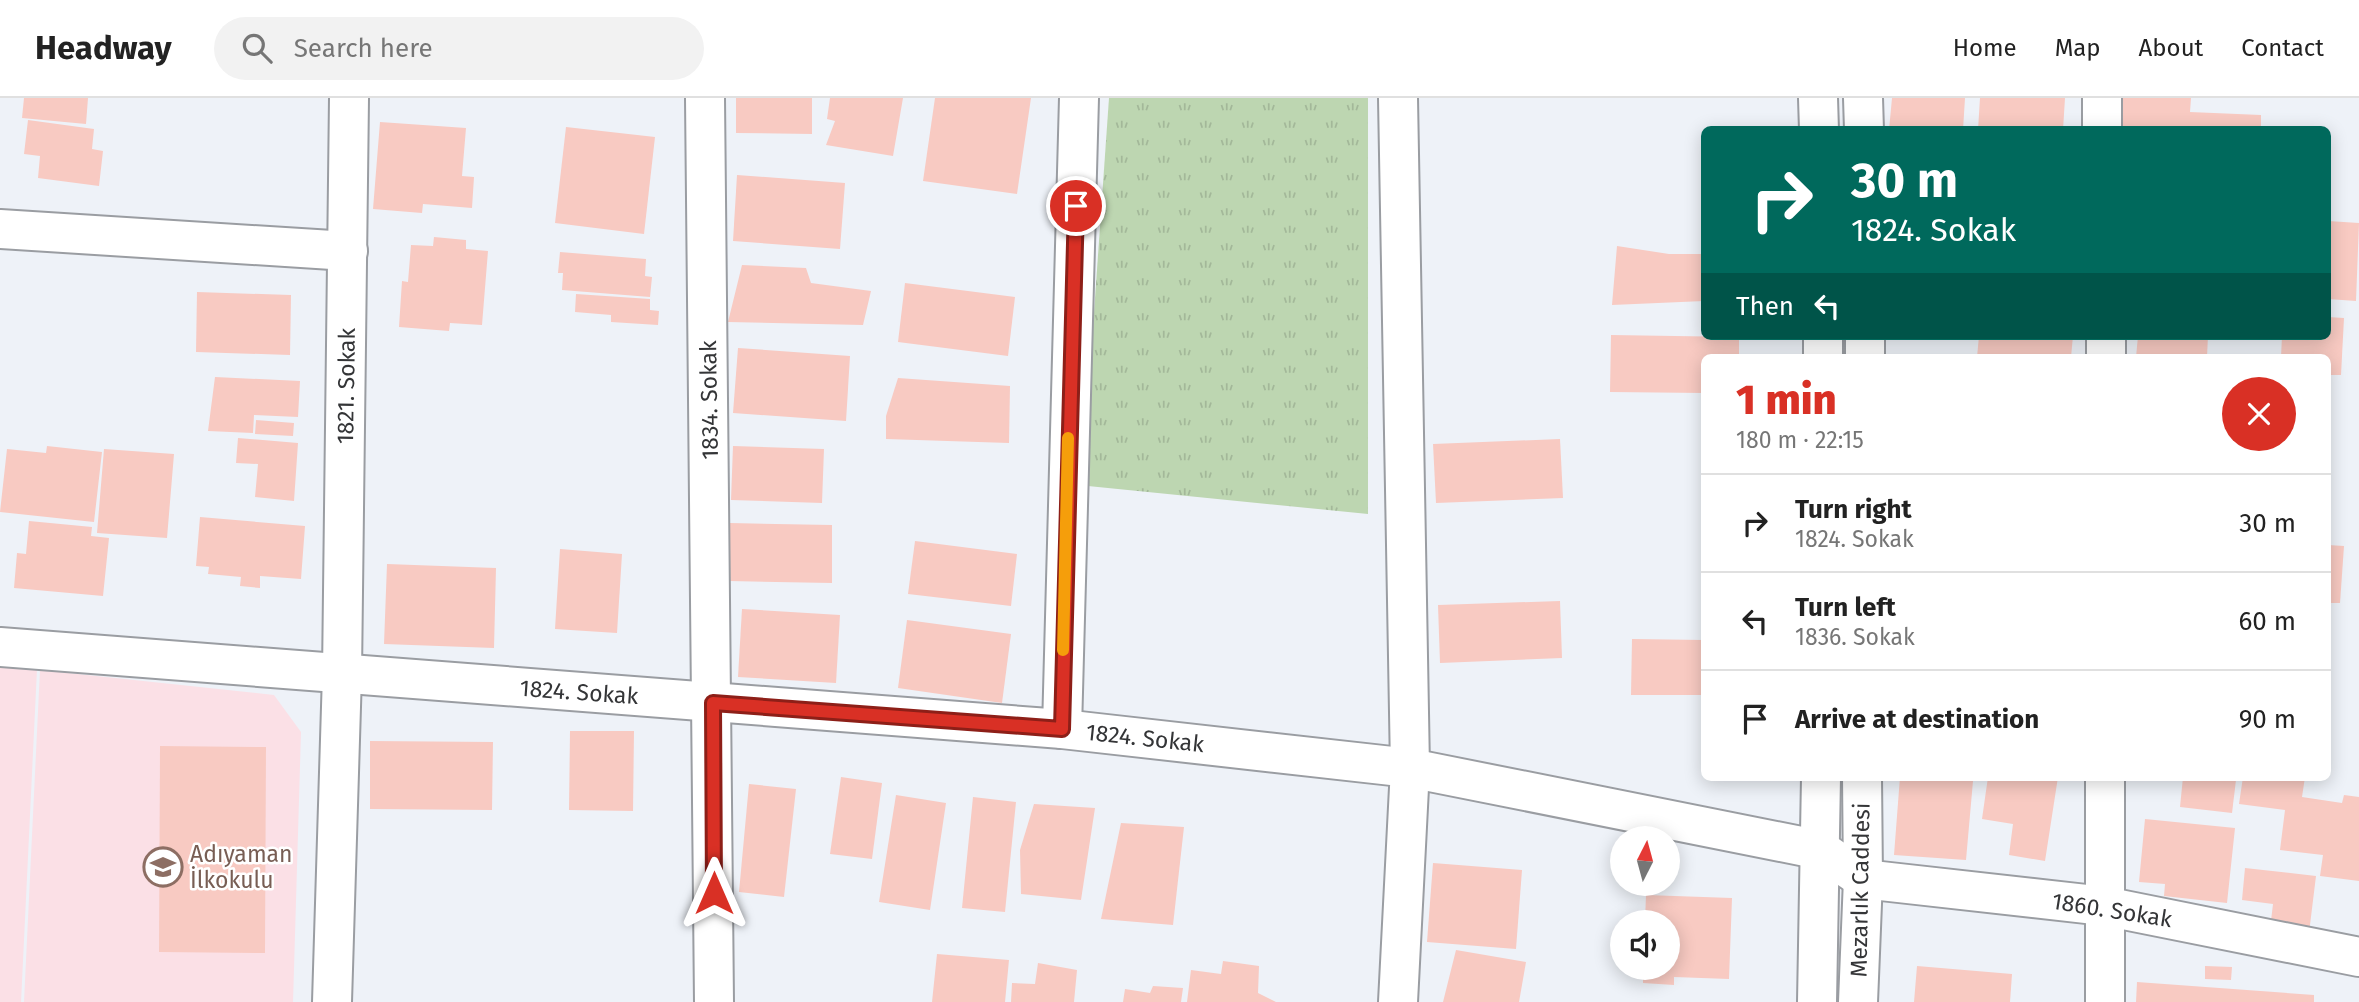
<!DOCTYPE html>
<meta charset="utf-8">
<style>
body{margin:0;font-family:"Fira Sans",sans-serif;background:#f2f2f2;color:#222;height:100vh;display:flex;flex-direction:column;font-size:26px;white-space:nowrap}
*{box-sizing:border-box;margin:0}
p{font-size:23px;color:#767676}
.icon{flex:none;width:38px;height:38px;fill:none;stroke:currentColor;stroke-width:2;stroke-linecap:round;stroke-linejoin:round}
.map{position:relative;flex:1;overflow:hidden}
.panel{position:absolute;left:1701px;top:256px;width:630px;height:427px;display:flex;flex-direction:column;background:#fff;border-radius:10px;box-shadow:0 4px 18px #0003}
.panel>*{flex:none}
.top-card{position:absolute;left:1701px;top:28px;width:630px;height:214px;border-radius:10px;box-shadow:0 4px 18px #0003;background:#00695c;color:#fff;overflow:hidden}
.needle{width:46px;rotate:6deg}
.tools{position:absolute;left:1610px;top:728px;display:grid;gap:14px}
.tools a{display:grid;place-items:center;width:70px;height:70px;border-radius:50%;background:#fff;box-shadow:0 4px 18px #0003;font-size:35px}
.pin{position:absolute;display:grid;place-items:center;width:60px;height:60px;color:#fff;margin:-30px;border:4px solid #fff;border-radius:50%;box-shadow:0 2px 7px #0007}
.me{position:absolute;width:77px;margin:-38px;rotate:0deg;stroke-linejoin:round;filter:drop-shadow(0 0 5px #0008)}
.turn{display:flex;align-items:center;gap:24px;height:147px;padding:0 35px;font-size:32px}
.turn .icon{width:91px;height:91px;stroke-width:2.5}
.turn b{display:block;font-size:49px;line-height:60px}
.then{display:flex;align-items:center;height:66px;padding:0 35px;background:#0003;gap:14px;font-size:26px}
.round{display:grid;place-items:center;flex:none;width:74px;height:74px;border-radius:37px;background:#f2f2f2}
.summary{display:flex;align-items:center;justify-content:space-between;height:119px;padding:0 35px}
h1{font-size:42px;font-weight:800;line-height:52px;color:#d93025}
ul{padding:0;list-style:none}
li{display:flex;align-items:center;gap:21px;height:98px;padding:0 35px;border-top:2px solid #e0e0e0}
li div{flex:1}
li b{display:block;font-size:26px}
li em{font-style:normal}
header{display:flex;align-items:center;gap:42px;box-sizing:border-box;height:98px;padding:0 35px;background:#fff;border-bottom:2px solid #e0e0e0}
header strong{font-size:33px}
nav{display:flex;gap:38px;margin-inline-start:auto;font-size:24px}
.search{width:490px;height:63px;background:#f2f2f2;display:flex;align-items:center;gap:18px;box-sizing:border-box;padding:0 24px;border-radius:38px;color:#767676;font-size:26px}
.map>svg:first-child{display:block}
.education{fill:#fbe0e6}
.grass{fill:url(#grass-tufts)}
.building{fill:#f8cac2}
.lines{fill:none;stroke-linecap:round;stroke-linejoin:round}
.minor-casing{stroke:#9a9da2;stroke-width:42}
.minor{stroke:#fff;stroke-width:38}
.route-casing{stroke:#8d1f18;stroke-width:18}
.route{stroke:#d93025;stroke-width:12}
.slow{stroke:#f59e0b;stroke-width:12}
.labels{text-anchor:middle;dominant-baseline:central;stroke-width:5;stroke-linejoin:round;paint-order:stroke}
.street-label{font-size:23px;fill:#343537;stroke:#fff}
.education-label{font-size:23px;fill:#785e54;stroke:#fff;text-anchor:start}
</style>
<header>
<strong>Headway</strong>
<div class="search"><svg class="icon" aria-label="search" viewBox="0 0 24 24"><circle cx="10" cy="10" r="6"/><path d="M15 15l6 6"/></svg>Search here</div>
<nav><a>Home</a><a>Map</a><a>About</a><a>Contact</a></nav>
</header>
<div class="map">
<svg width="2359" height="904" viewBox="0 0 2359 904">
<defs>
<pattern id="grass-tufts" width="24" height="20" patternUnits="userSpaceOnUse" patternTransform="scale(1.75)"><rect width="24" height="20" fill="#bdd6b1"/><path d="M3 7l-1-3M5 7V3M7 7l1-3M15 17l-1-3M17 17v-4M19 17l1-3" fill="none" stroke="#a3b899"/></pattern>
</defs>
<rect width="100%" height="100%" fill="#eef2f8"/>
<!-- education -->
<g class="education">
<polygon points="0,568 37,571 21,904 0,904"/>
<polygon points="40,572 274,597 301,634 293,904 24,904"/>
</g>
<!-- grass -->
<polygon class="grass" points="1109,0 1368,0 1368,416 1088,388 1093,229"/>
<!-- building -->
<g class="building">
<polygon points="24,0 88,0 86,26 22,20"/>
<polygon points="736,0 812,0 812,36 736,35"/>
<polygon points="830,0 903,0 893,58 826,47 835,23 827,21"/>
<polygon points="935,0 1031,0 1017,96 923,83"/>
<polygon points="1892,0 1965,0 1963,32 1889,32"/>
<polygon points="1980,0 2065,0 2063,32 1978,32"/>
<polygon points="2111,0 2191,0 2190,14 2261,17 2261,32 2110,32"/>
<polygon points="28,22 94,31 92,51 103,53 99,88 38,80 40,58 24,56"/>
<polygon points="380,24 466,30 462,78 474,79 472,110 423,106 422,115 373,111"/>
<polygon points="566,29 655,39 644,136 555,125"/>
<polygon points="737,77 845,85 840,151 733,143"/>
<polygon points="2328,123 2359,125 2356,203 2328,201"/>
<polygon points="434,139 466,142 466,151 488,153 482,227 450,225 449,233 399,229 402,183 408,184 411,147 433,148"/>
<polygon points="1617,148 1669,156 1704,156 1704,203 1612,207"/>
<polygon points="560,154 646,161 645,178 652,179 650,199 562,192 563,175 558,175"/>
<polygon points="742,167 806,170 811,185 871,193 863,227 728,224"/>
<polygon points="905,185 1015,199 1008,258 898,244"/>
<polygon points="197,194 291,197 290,257 196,254"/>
<polygon points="576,196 650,201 650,212 659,213 658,227 611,224 611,217 575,214"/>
<polygon points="2328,219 2344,220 2341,277 2328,277 2328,259 2281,259 2282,238 2328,238"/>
<polygon points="1611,237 1739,239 1739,259 1704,259 1704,295 1610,294"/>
<polygon points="1979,238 2073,238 2071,259 1977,259"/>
<polygon points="2138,238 2208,238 2207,259 2136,259"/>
<polygon points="738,250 850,258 846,323 733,315"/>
<polygon points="215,279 300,283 298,319 254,317 253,335 208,333"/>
<polygon points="898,280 1010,288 1009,345 886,341 886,318"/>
<polygon points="256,322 294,325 293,338 255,336"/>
<polygon points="238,340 298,345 294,403 255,399 258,366 236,365"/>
<polygon points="1560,341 1563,400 1436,405 1433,346"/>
<polygon points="47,348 102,354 94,424 0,414 7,351 46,355"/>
<polygon points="733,348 824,351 822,405 731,402"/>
<polygon points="104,351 174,356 167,440 97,435"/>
<polygon points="200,419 305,428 301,481 260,478 260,490 240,488 241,479 208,476 209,469 196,468"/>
<polygon points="29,423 92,429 91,438 109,440 103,498 14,490 17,455 26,456"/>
<polygon points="730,425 832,427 832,485 729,483"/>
<polygon points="915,443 1017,456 1011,508 908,496"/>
<polygon points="2328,447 2344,448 2340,505 2328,505"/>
<polygon points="560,451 622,456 617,535 555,531"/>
<polygon points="387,466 496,470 494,550 384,546"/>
<polygon points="1560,503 1562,560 1440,565 1438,507"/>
<polygon points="742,511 840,517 836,585 738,579"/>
<polygon points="907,522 1011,536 1002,605 898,590"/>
<polygon points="1632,541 1704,542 1704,597 1631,597"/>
<polygon points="570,633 634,633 633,713 569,712"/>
<polygon points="370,643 493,644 492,712 370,711"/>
<polygon points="160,648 266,649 265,855 159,854"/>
<polygon points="841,679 882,685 872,761 830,756"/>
<polygon points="1900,679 1973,683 1966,762 1894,757"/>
<polygon points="1988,679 2058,679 2045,763 2009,757 2013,726 1982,721"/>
<polygon points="2183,679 2236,682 2232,715 2180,709"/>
<polygon points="2243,679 2305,679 2302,699 2342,705 2344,697 2359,699 2359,783 2320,778 2323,757 2280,752 2285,712 2239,706"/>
<polygon points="749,686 796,691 784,799 739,794"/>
<polygon points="896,697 946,705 930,812 879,804"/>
<polygon points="973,699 1016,704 1005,814 962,810"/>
<polygon points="1034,706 1095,710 1081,802 1021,796 1020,752"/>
<polygon points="2145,721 2235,730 2227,805 2164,798 2165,786 2139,784"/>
<polygon points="1121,725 1184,729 1173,827 1101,821"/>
<polygon points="1433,765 1522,772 1516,851 1427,844"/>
<polygon points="2245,770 2316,778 2309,835 2270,831 2273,806 2242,802"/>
<polygon points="1646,797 1732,800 1729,881 1674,879 1674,887 1643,885 1643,870 1668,870 1668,824 1645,824"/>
<polygon points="1456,852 1526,864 1519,904 1443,904"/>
<polygon points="937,856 1009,862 1005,904 932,904"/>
<polygon points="1223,863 1259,868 1258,895 1276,904 1187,904 1191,872 1221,876"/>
<polygon points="1038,865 1077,872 1074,904 1011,904 1012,885 1035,886"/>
<polygon points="1917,868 2012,876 2010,904 1914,904"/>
<polygon points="2205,868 2232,869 2231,882 2205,881"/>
<polygon points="2137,884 2314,897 2314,904 2136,904"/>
<polygon points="1153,888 1183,890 1181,904 1123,904 1125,891 1150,895"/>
</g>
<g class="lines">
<!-- minor casing -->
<g class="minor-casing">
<g id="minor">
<polyline points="705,0 714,904"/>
<polyline points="1818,0 1819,32"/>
<polyline points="1863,0 1864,32"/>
<polyline points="2102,32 2102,0"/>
<polyline points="0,131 348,153"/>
<polyline points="2106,238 2106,259"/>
<polyline points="1823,259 1823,238"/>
<polyline points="1865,259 1865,238"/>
<polyline points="0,549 1062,631 1410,670 1821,752 1863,781 2104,808 2359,859"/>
<polyline points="1062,631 1079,0"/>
<polyline points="2105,679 2105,904"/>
<polyline points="332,904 342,576 349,0"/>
<polyline points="1398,904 1410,670 1398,0"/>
<polyline points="1817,904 1821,679"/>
<polyline points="1858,904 1863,781 1862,679"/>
</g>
</g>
<!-- minor -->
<use href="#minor" class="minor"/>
</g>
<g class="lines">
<!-- route casing -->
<g class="route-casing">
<polyline id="route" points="714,795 713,605 1062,631 1076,108"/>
</g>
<!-- route -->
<use href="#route" class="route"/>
<!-- slow -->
<polyline class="slow" points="1063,552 1068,340"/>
</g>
<!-- icons -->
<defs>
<g id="school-ring" transform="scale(2.0125)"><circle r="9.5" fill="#fff" stroke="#8d6e63" stroke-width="1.5"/><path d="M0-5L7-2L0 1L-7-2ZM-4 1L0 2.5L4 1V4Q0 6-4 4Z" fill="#8d6e63"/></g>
</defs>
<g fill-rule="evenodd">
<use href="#school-ring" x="163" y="769"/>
</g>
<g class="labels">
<!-- street labels -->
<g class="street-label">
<text transform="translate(346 288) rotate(-89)">1821. Sokak</text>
<text transform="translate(709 302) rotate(-91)">1834. Sokak</text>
<text transform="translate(579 594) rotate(4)">1824. Sokak</text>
<text transform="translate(1145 640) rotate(6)">1824. Sokak</text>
<text transform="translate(1860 792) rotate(-89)">Mezarlık Caddesi</text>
<text transform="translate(2112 812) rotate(9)">1860. Sokak</text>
</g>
<!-- education labels -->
<g class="education-label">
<text x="190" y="756">Adıyaman<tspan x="190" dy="26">İlkokulu</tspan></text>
</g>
</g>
</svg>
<div class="tools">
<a><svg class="needle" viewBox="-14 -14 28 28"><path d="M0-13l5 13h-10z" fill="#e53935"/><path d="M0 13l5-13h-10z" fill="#767676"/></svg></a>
<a><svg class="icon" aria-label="sound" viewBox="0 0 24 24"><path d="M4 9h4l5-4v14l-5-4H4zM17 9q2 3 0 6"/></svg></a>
</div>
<div class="pin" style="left:1076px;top:108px;background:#d93025"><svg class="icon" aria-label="arrive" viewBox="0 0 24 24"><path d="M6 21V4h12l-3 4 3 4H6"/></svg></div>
<svg class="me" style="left:714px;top:795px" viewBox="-20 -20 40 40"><path d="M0-17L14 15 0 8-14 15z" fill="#d93025" stroke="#fff" stroke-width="4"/></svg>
<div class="top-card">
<div class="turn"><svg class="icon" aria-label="right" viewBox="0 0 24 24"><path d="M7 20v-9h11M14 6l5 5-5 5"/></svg><div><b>30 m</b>1824. Sokak</div></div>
<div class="then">Then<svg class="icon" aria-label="left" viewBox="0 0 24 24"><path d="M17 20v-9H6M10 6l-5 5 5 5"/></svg></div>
</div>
<section class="panel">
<div class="summary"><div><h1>1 min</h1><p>180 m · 22:15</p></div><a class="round" style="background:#d93025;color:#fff"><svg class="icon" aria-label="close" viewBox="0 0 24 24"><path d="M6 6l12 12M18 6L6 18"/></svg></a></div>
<ul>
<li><svg class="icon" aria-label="right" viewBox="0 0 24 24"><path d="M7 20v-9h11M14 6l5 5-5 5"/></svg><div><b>Turn right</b><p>1824. Sokak</p></div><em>30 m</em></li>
<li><svg class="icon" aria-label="left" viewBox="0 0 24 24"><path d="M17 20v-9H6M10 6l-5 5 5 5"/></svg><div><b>Turn left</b><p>1836. Sokak</p></div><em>60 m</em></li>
<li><svg class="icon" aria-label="arrive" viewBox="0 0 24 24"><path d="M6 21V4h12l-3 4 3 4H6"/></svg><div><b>Arrive at destination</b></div><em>90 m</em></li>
</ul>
</section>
</div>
